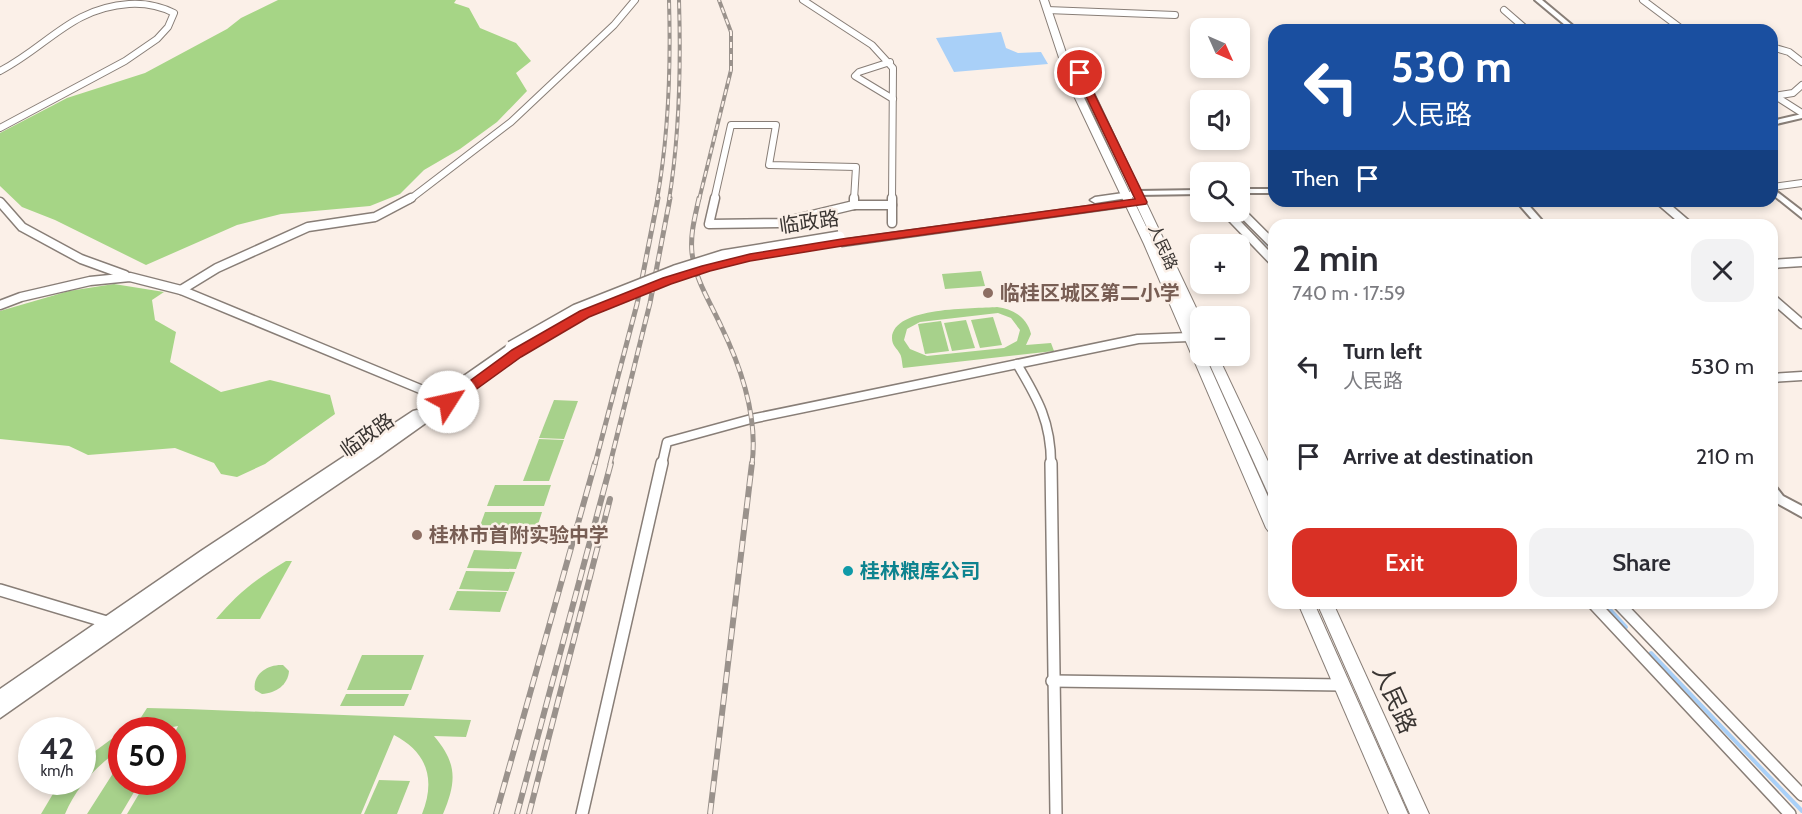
<!DOCTYPE html>
<meta charset="utf-8">
<style>
body{margin:0;font-family:Cabin,"Noto Sans SC",sans-serif;background:#f2f2f3;color:#2b2b33;height:100vh;display:flex;flex-direction:column;font-size:22px;white-space:nowrap}
*{box-sizing:border-box;margin:0}
p{font-size:20px;color:#7c7c81}
.icon{flex:none;width:33px;height:33px;fill:none;stroke:currentColor;stroke-width:2;stroke-linecap:round;stroke-linejoin:round}
.map{position:relative;flex:1;overflow:hidden}
.panel{position:absolute;left:1268px;top:219px;width:510px;height:390px;display:flex;flex-direction:column;background:#fff;border-radius:18px;box-shadow:0 3px 9px #0003}
.panel>*{flex:none}
.top-card{position:absolute;left:1268px;top:24px;width:510px;height:183px;border-radius:18px;box-shadow:0 3px 9px #0003;background:#1a4fa0;color:#fff;overflow:hidden}
.needle{width:39px;rotate:135deg}
.buttons{position:absolute;left:1190px;top:18px;display:grid;gap:12px}
.buttons a{display:grid;place-items:center;width:60px;height:60px;border-radius:12px;background:#fff;box-shadow:0 3px 9px #0003;font-size:30px}
.speed{position:absolute;left:18px;top:717px;display:flex;gap:12px;font-size:30px;font-weight:700;text-align:center}
.speed>*{display:grid;place-content:center;width:78px;height:78px;border-radius:50%;background:#fff;box-shadow:0 3px 9px #0003;line-height:1}
.speed small{font-size:15px;font-weight:400}
.speed .limit{border:9px solid #d22;background:#fff;color:#111}
.pin{position:absolute;display:grid;place-items:center;width:51px;height:51px;color:#fff;margin:-26px;border:3px solid #fff;border-radius:50%;box-shadow:0 2px 6px #0007}
.me{position:absolute;width:66px;margin:-33px;rotate:55deg;stroke-linejoin:round;filter:drop-shadow(0 0 4px #0008)}
.turn{display:flex;align-items:center;gap:21px;height:126px;padding:0 24px;font-size:27px}
.turn .icon{width:78px;height:78px;stroke-width:2.5}
.turn b{display:block;font-size:42px;line-height:51px}
.then{display:flex;align-items:center;height:57px;padding:0 24px;background:#0003;gap:12px;font-size:22px}
.round{display:grid;place-items:center;flex:none;width:63px;height:63px;border-radius:18px;background:#f2f2f3}
.head{display:flex;align-items:center;justify-content:space-between;height:102px;padding:0 24px}
h1{font-size:36px;font-weight:600;line-height:45px}
.cta{display:flex;gap:12px;margin-top:auto;padding:12px 24px}
.cta a{flex:1;height:69px;border-radius:18px;background:#d93025;color:#fff;font-size:24px;font-weight:600;line-height:69px;text-align:center}
.cta a+a{background:#f2f2f3;color:#2b2b33}
ul{padding:0;list-style:none}
li{display:flex;align-items:center;gap:18px;height:90px;padding:0 24px}
li div{flex:1}
li b{display:block;font-size:22px}
li em{font-style:normal}
.map>svg:first-child{display:block}
.green{fill:#a7d18b;fill-rule:evenodd}
.forest{fill:#a6d586}
.water{fill:#a9d0f8}
.lines{fill:none;stroke-linecap:round;stroke-linejoin:round}
.stream-far1{stroke:#a9d0f8;stroke-width:3}
.stream{stroke:#a9d0f8;stroke-width:4}
.minor-far2-casing{stroke:#887e77;stroke-width:8}
.minor-far1-casing{stroke:#887e77;stroke-width:11}
.minor-casing{stroke:#887e77;stroke-width:14}
.tertiary-casing{stroke:#887e77;stroke-width:4}
.secondary-casing{stroke:#887e77;stroke-width:3}
.primary-casing{stroke:#887e77;stroke-width:2}
.minor-far2{stroke:#fff;stroke-width:6}
.minor-far1{stroke:#fff;stroke-width:8}
.minor{stroke:#fff;stroke-width:11}
.tertiary{fill:#fff;fill-rule:evenodd}
.secondary{fill:#fff;fill-rule:evenodd}
.primary{fill:#fff;fill-rule:evenodd}
.rail-far2-casing{stroke:#9a928c;stroke-width:4}
.rail-far1-casing{stroke:#9a928c;stroke-width:5}
.rail-casing{stroke:#9a928c;stroke-width:6}
.rail-far2{stroke:#fbf0e8;stroke-width:2;stroke-dasharray:6;stroke-linecap:butt}
.rail-far1{stroke:#fbf0e8;stroke-width:3;stroke-dasharray:8;stroke-linecap:butt}
.rail{stroke:#fbf0e8;stroke-width:4;stroke-dasharray:11;stroke-linecap:butt}
.secondary-bridge-casing{stroke:#887e77;stroke-width:14;stroke-linecap:butt}
.secondary-bridge{stroke:#fff;stroke-width:11}
.route{fill:#d93025;stroke:#8d1f18;stroke-width:1.5}
.education-dot{fill:#8d6e63;stroke:#fbf0e8;stroke-width:2}
.culture-dot{fill:#0f9aa8;stroke:#fbf0e8;stroke-width:2}
.labels{text-anchor:middle;dominant-baseline:central;stroke-width:5;stroke-linejoin:round;paint-order:stroke}
.far-street-label{font-size:16px;fill:#3a3532;stroke:#fbf0e8}
.street-label{font-size:20px;fill:#3a3532;stroke:#fbf0e8}
.education-label{font-size:20px;font-weight:bold;fill:#785e54;stroke:#fbf0e8;text-anchor:start}
.culture-label{font-size:20px;font-weight:bold;fill:#0d838f;stroke:#fbf0e8;text-anchor:start}
.near-street-label{font-size:24px;fill:#3a3532;stroke:#fbf0e8}
</style>
<div class="map">
<svg width="1802" height="814" viewBox="0 0 1802 814">
<rect width="100%" height="100%" fill="#fbf0e8"/>
<!-- green -->
<g class="green">
<polygon points="981,271 985,286 945,289 942,274"/>
<path d="M997 307C1013 309 1027 317 1031 334L1026 345 1051 343 1054 351 903 368C902 364 902 357 900 354 897 348 892 346 892 338 893 306 974 309 997 307ZM998 313 1011 318 1020 330 1017 341 1004 348 927 356 910 349 904 340 907 329 920 322Z"/>
<polygon points="993,317 1002,345 980,348 971,320"/>
<polygon points="966,320 975,348 952,351 944,323"/>
<polygon points="941,321 949,351 925,354 918,324"/>
<polygon points="554,400 578,401 564,439 539,438"/>
<polygon points="539,439 564,440 549,481 523,481"/>
<polygon points="495,485 551,485 544,506 487,506"/>
<polygon points="485,512 542,512 535,534 477,534"/>
<polygon points="474,550 522,552 516,569 467,568"/>
<polygon points="466,571 515,572 508,591 459,589"/>
<polygon points="457,591 507,592 500,612 449,610"/>
<polygon points="362,655 424,655 411,690 347,690"/>
<path d="M283 665 289 671C288 685 276 693 262 694L255 690C252 674 268 664 283 665Z"/>
<polygon points="346,694 409,694 404,706 340,706"/>
<path d="M147 708 187 709 471 720 466 737 434 736C457 763 457 781 443 814H422C436 779 427 752 394 735L361 814H127L146 782H172L173 736 178 726 157 730H123L138 722Z"/>
<path d="M121 732V749C96 766 77 786 65 814H41L60 782H82L83 760Z"/>
<polygon points="117,767 121,767 122,782 140,782 121,814 87,814"/>
<polygon points="379,780 410,781 397,814 364,814"/>
</g>
<!-- forest -->
<g class="forest">
<polygon points="278,0 456,0 454,3 469,8 480,28 516,43 531,61 516,73 527,91 497,122 460,149 424,170 400,194 370,206 281,214 237,225 146,265 55,220 22,207 0,186 0,133 67,98 145,73 227,29 241,18"/>
<polygon points="114,284 164,292 152,300 155,320 176,332 170,362 221,392 270,380 330,395 335,414 265,464 237,477 221,474 214,463 175,448 88,455 69,446 0,439 0,311 69,291"/>
<path d="M286 561H292L260 619H216C238 593 256 579 286 561Z"/>
</g>
<!-- water -->
<polygon class="water" points="1001,32 1006,48 1018,53 1041,52 1048,64 954,72 936,38"/>
<g class="lines">
<!-- stream-far1 -->
<polyline class="stream-far1" points="1264,241 1274,251"/>
<!-- stream -->
<g class="stream">
<polyline points="1604,603 1626,627"/>
<polyline points="1651,653 1802,811"/>
</g>
<!-- minor-far2 casing -->
<g class="minor-far2-casing">
<g id="minor-far2">
<polyline points="803,0 872,45 893,68 892,200"/>
<polyline points="1643,0 1683,30"/>
<polyline points="1047,10 1175,15"/>
<polyline points="1504,10 1527,30"/>
<polyline points="1772,47 1789,52 1802,62"/>
<polyline points="890,62 859,72 855,76 893,99"/>
<path d="M0 71C48 46 71 8 129 4 145 3 160 6 174 13L168 27 157 39 125 61 0 128"/>
<polyline points="1772,94 1802,113"/>
<polyline points="1774,96 1793,93 1802,85"/>
<polyline points="1772,187 1802,183"/>
<polyline points="409,200 511,122 614,25 635,0"/>
<polyline points="714,200 731,125 776,125 769,165 856,167 854,200"/>
</g>
</g>
<!-- minor-far1 casing -->
<g class="minor-far1-casing">
<g id="minor-far1">
<polyline points="715,198 709,224 779,223 854,205"/>
<polyline points="1660,201 1688,225"/>
<polyline points="0,202 22,227 81,259 125,275"/>
<polyline points="854,205 892,205"/>
<polyline points="854,205 854,198"/>
<polyline points="1239,210 1274,245"/>
<polyline points="1226,212 1274,262"/>
<polyline points="892,223 892,198"/>
<polyline points="1772,264 1802,262"/>
<polyline points="181,290 217,268 308,227 375,217 411,198"/>
<polyline points="1772,298 1802,324"/>
<polyline points="0,305 21,297 90,281 130,277 181,290 430,393"/>
<path d="M1017 364C1038 399 1051 422 1051 464"/>
<polyline points="1772,378 1802,376"/>
<polyline points="662,464 667,442 751,419 1138,339 1189,337"/>
</g>
</g>
<!-- minor casing -->
<g class="minor-casing">
<g id="minor">
<polyline points="1051,463 1056,814"/>
<polyline points="0,590 110,623"/>
<polyline points="1593,603 1790,814"/>
<polyline points="1618,603 1802,795"/>
<polyline points="1052,681 1343,685"/>
<polyline points="582,814 662,463"/>
</g>
</g>
<!-- tertiary casing -->
<g class="tertiary-casing">
<g id="tertiary">
<polygon points="1535,0 1542,0 1578,30 1571,30"/>
<polygon points="1802,114 1802,118 1772,125 1772,121"/>
<polygon points="1772,188 1802,211 1802,218 1772,194"/>
<rect x="1239" y="189" width="35" height="4"/>
<polygon points="1200,190 1200,194 1138,195 1134,193 1138,191"/>
<polygon points="1516,201 1525,201 1546,225 1537,225"/>
<polygon points="1772,486 1776,487 1783,496 1802,506 1802,517 1775,502 1772,498"/>
</g>
</g>
<!-- secondary casing -->
<g class="secondary-casing">
<g id="secondary">
<polygon points="1137,191 1142,194 1140,196 1095,203 1090,200 1095,197"/>
<polygon points="1141,199 1144,200 1144,204 842,246 837,243 842,240"/>
<polygon points="511,343 515,344 517,347 515,349 520,350 522,353 520,356 378,457 204,575 0,718 0,689 201,551 413,411 417,410 423,413 447,396 443,392 445,389"/>
</g>
</g>
<!-- primary casing -->
<g class="primary-casing">
<g id="primary">
<polygon points="1040,0 1048,0 1075,79 1167,270 1076,76 1078,74 1086,76 1200,316 1200,334 1194,331 1200,344 1200,356 1205,356 1274,510 1274,534 1269,532 1266,528 1144,244 1066,79"/>
<polygon points="1206,356 1218,356 1274,474 1274,497 1269,495 1267,491"/>
<polygon points="1298,603 1314,603 1408,814 1389,814"/>
<polygon points="1317,603 1333,603 1429,814 1410,814"/>
</g>
</g>
<!-- minor-far2 -->
<use href="#minor-far2" class="minor-far2"/>
<!-- minor-far1 -->
<use href="#minor-far1" class="minor-far1"/>
<!-- minor -->
<use href="#minor" class="minor"/>
<!-- tertiary -->
<use href="#tertiary" class="tertiary"/>
<!-- secondary -->
<use href="#secondary" class="secondary"/>
<!-- primary -->
<use href="#primary" class="primary"/>
<!-- rail-far2 casing -->
<g class="rail-far2-casing">
<g id="rail-far2">
<path d="M657 200C669 133 671 67 669 0"/>
<path d="M669 200C680 133 681 67 679 0"/>
<polyline points="699,200 731,70 731,32 719,0"/>
</g>
</g>
<!-- rail-far1 casing -->
<g class="rail-far1-casing">
<g id="rail-far1">
<path d="M699 198C695 217 690 234 692 253 695 279 710 302 721 326 741 367 758 418 752 464"/>
<polyline points="595,464 637,304 658,198"/>
<polyline points="610,464 650,303 670,198"/>
</g>
</g>
<!-- rail casing -->
<g class="rail-casing">
<g id="rail">
<polyline points="496,814 595,463"/>
<polyline points="517,814 611,463"/>
<polyline points="529,814 610,499"/>
<polyline points="710,814 752,463"/>
</g>
</g>
<!-- rail-far2 -->
<use href="#rail-far2" class="rail-far2"/>
<!-- rail-far1 -->
<use href="#rail-far1" class="rail-far1"/>
<!-- rail -->
<use href="#rail" class="rail"/>
<!-- secondary-bridge casing -->
<g class="secondary-bridge-casing">
<polyline id="secondary-bridge" points="511,347 576,310 675,271 723,256 839,237"/>
</g>
<!-- secondary-bridge -->
<use href="#secondary-bridge" class="secondary-bridge"/>
</g>
<!-- route -->
<polygon class="route" points="1076,71 1084,73 1147,202 1146,204 842,246 750,261 710,271 671,284 589,317 521,357 453,406 448,407 441,402 512,350 580,311 663,278 702,266 750,254 842,239 1135,199 1075,73"/>
<!-- markers -->
<g class="education-dot">
<circle cx="988" cy="293" r="6"/>
<circle cx="417" cy="535" r="6"/>
</g>
<circle class="culture-dot" cx="848" cy="571" r="6"/>
<g class="labels">
<!-- far-street labels -->
<g class="far-street-label">
<text transform="translate(1163 247) rotate(66)">人民路</text>
</g>
<!-- street labels -->
<g class="street-label">
<text transform="translate(809 222) rotate(-8)">临政路</text>
<text transform="translate(367 435) rotate(-35)">临政路</text>
</g>
<!-- education labels -->
<g class="education-label">
<text x="1000" y="293">临桂区城区第二小学</text>
<text x="429" y="535">桂林市首附实验中学</text>
</g>
<!-- culture labels -->
<g class="culture-label">
<text x="860" y="571">桂林粮库公司</text>
</g>
<!-- near-street labels -->
<g class="near-street-label">
<text transform="translate(1395 699) rotate(66)">人民路</text>
</g>
</g>
</svg>
<div class="buttons">
<a><svg class="needle" viewBox="-14 -14 28 28"><path d="M0-13l5 13h-10z" fill="#e53935"/><path d="M0 13l5-13h-10z" fill="#7c7c81"/></svg></a>
<a><svg class="icon" aria-label="sound" viewBox="0 0 24 24"><path d="M4 9h4l5-4v14l-5-4H4zM17 9q2 3 0 6"/></svg></a>
<a><svg class="icon" aria-label="search" viewBox="0 0 24 24"><circle cx="10" cy="10" r="6"/><path d="M15 15l6 6"/></svg></a>
<a>+</a>
<a>−</a>
</div>
<div class="speed"><div>42<small>km/h</small></div><div class="limit">50</div></div>
<div class="pin" style="left:1080px;top:73px;background:#d93025"><svg class="icon" aria-label="arrive" viewBox="0 0 24 24"><path d="M6 21V4h12l-3 4 3 4H6"/></svg></div>
<svg class="me" style="left:448px;top:402px" viewBox="-20 -20 40 40"><circle r="19" fill="#fff"/><path d="M0-13L10 11 0 6-10 11z" fill="#d93025"/></svg>
<div class="top-card">
<div class="turn"><svg class="icon" aria-label="left" viewBox="0 0 24 24"><path d="M17 20v-9H6M10 6l-5 5 5 5"/></svg><div><b>530 m</b>人民路</div></div>
<div class="then">Then<svg class="icon" aria-label="arrive" viewBox="0 0 24 24"><path d="M6 21V4h12l-3 4 3 4H6"/></svg></div>
</div>
<section class="panel">
<div class="head"><div><h1>2 min</h1><p>740 m · 17:59</p></div><a class="round"><svg class="icon" aria-label="close" viewBox="0 0 24 24"><path d="M6 6l12 12M18 6L6 18"/></svg></a></div>
<ul>
<li><svg class="icon" aria-label="left" viewBox="0 0 24 24"><path d="M17 20v-9H6M10 6l-5 5 5 5"/></svg><div><b>Turn left</b><p>人民路</p></div><em>530 m</em></li>
<li><svg class="icon" aria-label="arrive" viewBox="0 0 24 24"><path d="M6 21V4h12l-3 4 3 4H6"/></svg><div><b>Arrive at destination</b></div><em>210 m</em></li>
</ul>
<div class="cta"><a>Exit</a><a>Share</a></div>
</section>
</div>
